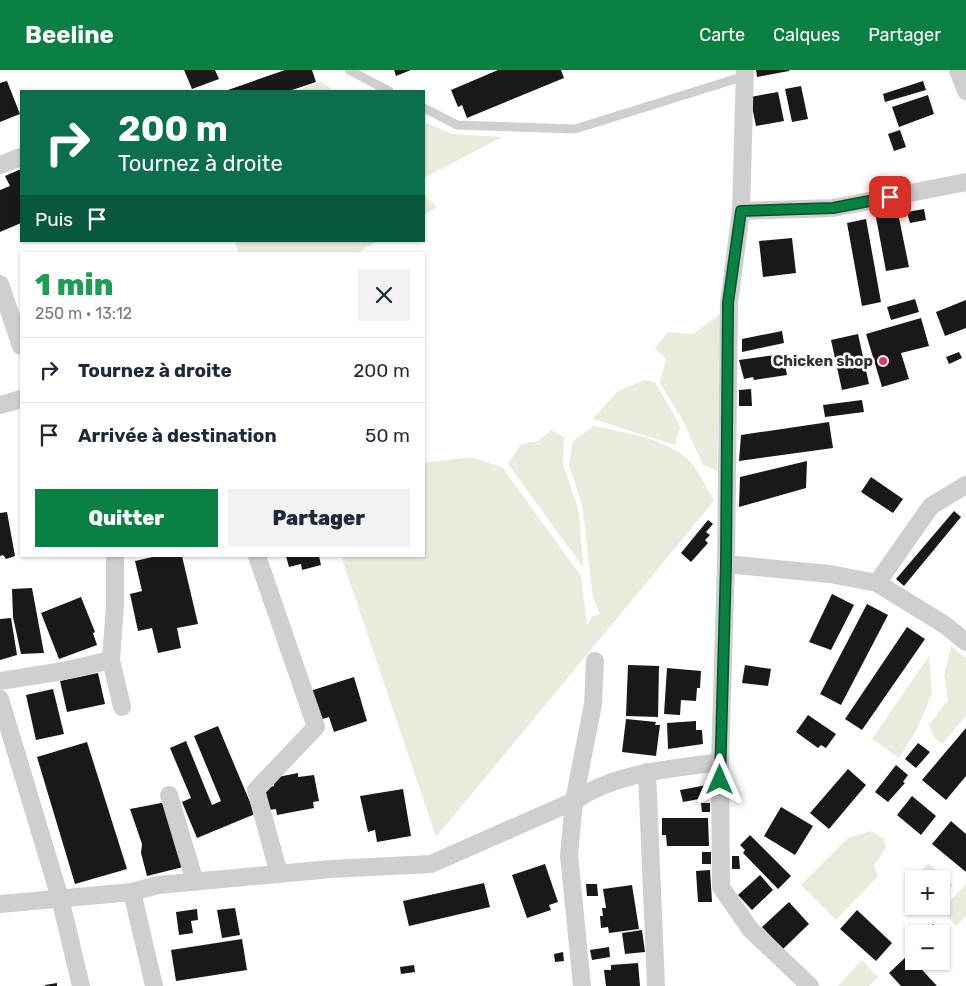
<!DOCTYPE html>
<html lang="fr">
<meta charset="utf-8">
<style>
body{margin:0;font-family:Rubik,sans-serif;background:#f2f2f3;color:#1f2937;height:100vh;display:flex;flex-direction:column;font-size:19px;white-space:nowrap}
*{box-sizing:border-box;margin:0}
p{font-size:16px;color:#747a83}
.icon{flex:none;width:28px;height:28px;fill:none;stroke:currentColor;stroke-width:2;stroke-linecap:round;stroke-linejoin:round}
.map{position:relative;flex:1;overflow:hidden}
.side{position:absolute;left:20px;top:182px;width:405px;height:305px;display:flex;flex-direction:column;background:#fff;border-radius:0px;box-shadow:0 1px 4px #0004}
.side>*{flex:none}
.guide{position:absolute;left:20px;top:20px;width:405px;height:152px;border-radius:0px;box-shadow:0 1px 4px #0004;background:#0b6e4f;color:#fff;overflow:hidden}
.fabs{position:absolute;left:905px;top:800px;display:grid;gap:10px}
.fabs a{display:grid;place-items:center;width:45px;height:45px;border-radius:0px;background:#fff;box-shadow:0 1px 4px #0004;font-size:25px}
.pin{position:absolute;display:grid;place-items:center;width:42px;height:42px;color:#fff;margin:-21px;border-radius:10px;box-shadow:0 2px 8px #0006}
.me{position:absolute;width:55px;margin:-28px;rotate:0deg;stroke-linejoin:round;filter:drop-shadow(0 0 4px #0008)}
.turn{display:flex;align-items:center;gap:18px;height:105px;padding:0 15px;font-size:22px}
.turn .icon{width:65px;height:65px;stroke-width:2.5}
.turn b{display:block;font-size:35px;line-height:42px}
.then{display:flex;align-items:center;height:48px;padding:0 15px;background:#0003;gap:10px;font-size:19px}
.round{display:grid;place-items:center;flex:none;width:52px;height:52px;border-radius:0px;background:#f2f2f3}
.overview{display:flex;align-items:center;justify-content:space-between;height:85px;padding:0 15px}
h1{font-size:30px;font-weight:800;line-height:38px;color:#1e9e55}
.cta{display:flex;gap:10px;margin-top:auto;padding:10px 15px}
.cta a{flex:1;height:58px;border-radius:0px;background:#0b8043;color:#fff;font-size:20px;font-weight:800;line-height:58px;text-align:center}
.cta a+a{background:#f2f2f3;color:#1f2937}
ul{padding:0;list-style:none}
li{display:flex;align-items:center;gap:15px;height:65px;padding:0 15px;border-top:1px solid #e0e1e3}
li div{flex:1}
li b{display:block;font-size:19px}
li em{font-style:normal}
header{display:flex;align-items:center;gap:30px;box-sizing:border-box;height:70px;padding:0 25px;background:#0b8043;color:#fff}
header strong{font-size:24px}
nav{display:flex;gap:28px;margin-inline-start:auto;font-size:18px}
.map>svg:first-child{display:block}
.green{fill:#e9ebdd}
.building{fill:#191919}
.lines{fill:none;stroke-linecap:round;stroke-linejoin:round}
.service{stroke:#cfcfcf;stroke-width:9}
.minor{stroke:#cfcfcf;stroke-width:18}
.route-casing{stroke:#07532c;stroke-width:12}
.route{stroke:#0b8043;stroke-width:9}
.poi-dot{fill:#e63676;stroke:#fff;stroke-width:2}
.labels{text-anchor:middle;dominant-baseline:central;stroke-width:5;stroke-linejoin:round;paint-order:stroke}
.poi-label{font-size:15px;font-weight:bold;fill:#323232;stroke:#fff;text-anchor:end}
</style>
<header>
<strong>Beeline</strong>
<nav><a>Carte</a><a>Calques</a><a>Partager</a></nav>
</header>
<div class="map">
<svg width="966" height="916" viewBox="0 0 966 916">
<rect width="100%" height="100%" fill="#fff"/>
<!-- green -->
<g class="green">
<polygon points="321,11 334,21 297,21"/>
<polygon points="424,52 452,64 502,67 424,108"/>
<polygon points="424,125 437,137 424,145"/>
<polygon points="235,171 378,171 356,184 239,184"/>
<polygon points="721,243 717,401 703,395 683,351 660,313 666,289 655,278 668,262 693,264"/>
<polygon points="645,310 655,312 680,356 675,375 593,349 618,321"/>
<path d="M594 356C624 362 674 370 694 396 702 407 707 420 714 431L436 767 341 486H424V393L470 387 502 397 581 506 587 555 593 546 600 544 593 528 582 435 569 394 573 371Z"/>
<polygon points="551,360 564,367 563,394 579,442 583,497 508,394 521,374 538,371"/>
<polygon points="951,576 966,588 966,646 942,674 935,668 929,655 948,630 944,606"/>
<polygon points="929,586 932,624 916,661 899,688 872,669"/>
<polygon points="871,761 884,769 886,777 874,796 878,806 836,850 801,815 848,768"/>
<polygon points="928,793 953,815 941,828 941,809 914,809"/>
<polygon points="966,814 966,846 956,856 942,840"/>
<polygon points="862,890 878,907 869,916 838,916"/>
</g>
<!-- building -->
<g class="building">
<polygon points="184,0 215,0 219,9 192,19"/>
<polygon points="285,0 312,0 316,12 289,21 225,21"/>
<polygon points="394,0 411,0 396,6"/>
<polygon points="498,0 561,0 564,8 467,48 462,35 458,37 451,20"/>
<polygon points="756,0 789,0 789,1 757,7"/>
<polygon points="7,11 20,44 0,52 0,13"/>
<polygon points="923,11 926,20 885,32 883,24"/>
<polygon points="801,16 808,49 792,52 785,19"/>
<polygon points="778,22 784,51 756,56 750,27"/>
<polygon points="928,25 934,44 899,57 892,37"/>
<polygon points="900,60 906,77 894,81 888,64"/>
<polygon points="21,99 21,153 0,162 0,120 10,116 5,106"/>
<polygon points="924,139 926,150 910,153 907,142"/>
<polygon points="889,140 890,144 898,143 909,197 886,201 875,142"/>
<polygon points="866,149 881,232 862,236 847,153"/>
<polygon points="792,168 796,203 763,207 759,171"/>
<polygon points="915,229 919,242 891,250 887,237"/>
<polygon points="966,230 966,258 945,266 936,242"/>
<polygon points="921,248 929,276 901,283 909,309 882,317 866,264"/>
<polygon points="782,261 784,273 742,282 742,269"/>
<polygon points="858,264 869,314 842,320 831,270"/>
<polygon points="959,282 962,288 949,294 946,287"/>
<polygon points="783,284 787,305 754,310 753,307 744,309 739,290"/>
<polygon points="751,319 752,336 739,336 739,320"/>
<polygon points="862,330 864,342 825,347 823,335"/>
<polygon points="829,352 833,378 739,391 741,365"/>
<polygon points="807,391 806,418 739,437 740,407"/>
<polygon points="871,407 903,429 893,443 861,422"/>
<polygon points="954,441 961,447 904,516 896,509"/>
<polygon points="7,442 15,486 6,489 3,485 0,486 0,443"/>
<polygon points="708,450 713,454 706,462 710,465 705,470 708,473 691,492 681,483"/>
<polygon points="157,486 182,486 198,554 177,558 181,578 158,583 152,558 138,561 130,524 142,521 135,491"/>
<polygon points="286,486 319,486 321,495 302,500 301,494 289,497"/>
<polygon points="32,518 44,583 21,584 13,547 12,519"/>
<polygon points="832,524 854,535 831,580 809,572"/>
<polygon points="81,527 95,562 93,563 97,575 59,589 41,543"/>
<polygon points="867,534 888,545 841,635 820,624"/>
<polygon points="11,548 17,585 0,590 0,549"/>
<polygon points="907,557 925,569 862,660 845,649"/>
<polygon points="628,595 659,596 658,647 626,646"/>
<polygon points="745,595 771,599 768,616 742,613"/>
<polygon points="667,598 701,601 700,618 697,618 696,631 681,630 680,645 664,644"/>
<polygon points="98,603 105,634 67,642 60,611"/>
<polygon points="354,607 367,651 334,662 329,647 319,650 310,621"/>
<polygon points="53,619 64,664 36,670 26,625"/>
<polygon points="808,645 836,664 826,678 821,675 818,678 796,662"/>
<polygon points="626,649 656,652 655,655 660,655 656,686 622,682"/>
<polygon points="696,651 696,660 702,660 703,674 668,679 667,653"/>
<polygon points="218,656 255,744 197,768 182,732 191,728 170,678 186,671 212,735 221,731 194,666"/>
<polygon points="966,658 966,706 946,730 922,710"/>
<polygon points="87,672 127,799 75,814 37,687"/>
<polygon points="918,673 930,682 916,698 905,689"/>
<polygon points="896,695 908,705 903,712 905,713 888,732 875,722"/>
<polygon points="848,699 866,715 829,759 810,743"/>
<polygon points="298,703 298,707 314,705 319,731 313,732 314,738 277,745 276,739 269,740 265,718 274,716 273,708"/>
<polygon points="707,715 710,727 683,732 680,720"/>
<polygon points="403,719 411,766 377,772 375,760 368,762 360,726"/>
<polygon points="912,726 936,746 921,765 897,745"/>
<polygon points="166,732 187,796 147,806 141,783 142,774 130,739"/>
<polygon points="701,733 710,733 710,742 702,742"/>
<polygon points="781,737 813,756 795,785 764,766"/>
<polygon points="662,748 708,748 709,776 667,776 666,765 662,765"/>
<polygon points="951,751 966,764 966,802 932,774"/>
<polygon points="750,765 791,806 778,819 743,783 745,780 740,775"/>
<rect x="702" y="782" width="9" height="12"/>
<polygon points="732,786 739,786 740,799 732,799"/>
<polygon points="545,794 558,832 549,835 551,840 527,848 512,805"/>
<polygon points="710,800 712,832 698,832 696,801"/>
<polygon points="760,805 773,820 752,840 738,825"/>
<polygon points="484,813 490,837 409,856 403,831"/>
<polygon points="586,814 597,814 598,826 587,826"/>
<polygon points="632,815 639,859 609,863 608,857 601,858 600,846 603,846 602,838 606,838 603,819"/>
<polygon points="789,832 809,854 783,879 762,857"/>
<polygon points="235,838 240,865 222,868 217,840"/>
<polygon points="197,839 198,850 191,851 193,863 179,865 176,842"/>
<polygon points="857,840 892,873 876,891 840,859"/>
<polygon points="933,854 942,862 940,864 923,864"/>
<polygon points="642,860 645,882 625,884 622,863"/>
<polygon points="242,869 247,900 176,911 171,880"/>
<polygon points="609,877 610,887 592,890 590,880"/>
<polygon points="563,882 564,891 555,892 554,884"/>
<polygon points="908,885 914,891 937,916 901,916 889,903"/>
<polygon points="638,893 640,916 606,916 604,900 611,900 611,895"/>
<polygon points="414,895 415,902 401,904 400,897"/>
<polygon points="57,913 57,916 45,916 45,915"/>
</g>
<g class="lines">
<!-- service -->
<g class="service">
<polyline points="349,0 389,21"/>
<polyline points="424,38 457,55 575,59 745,6"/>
</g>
<!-- minor -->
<g class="minor">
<polyline points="745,0 741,141 729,233 726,494 720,692 721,817 750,859 810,916"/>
<polyline points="958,0 966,21"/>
<polyline points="0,95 21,87"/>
<polyline points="741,141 833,138 966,112"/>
<polyline points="0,214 21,276"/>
<polyline points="0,335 21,329"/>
<polyline points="115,486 115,535 111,590 122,637"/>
<polyline points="257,486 316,657 256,720 279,804"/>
<polyline points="726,494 830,504 877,513 945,555 966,572"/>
<polyline points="877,513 931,436 966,415"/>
<path d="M595 591 593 634 574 731C616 702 671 699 720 692"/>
<polyline points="0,611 63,601 111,590"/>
<polyline points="0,629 60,828 81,916"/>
<polyline points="647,702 656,916"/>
<polyline points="169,725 195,812"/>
<polyline points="132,822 154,916"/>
<polyline points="0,834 132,822 158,815 331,799 431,794 574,731 569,785 582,916"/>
</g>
</g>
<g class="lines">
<!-- route casing -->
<g class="route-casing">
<polyline id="route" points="720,710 726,494 728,233 741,141 833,138 890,127"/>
</g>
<!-- route -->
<use href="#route" class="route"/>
</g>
<!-- markers -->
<circle class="poi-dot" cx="883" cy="291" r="5"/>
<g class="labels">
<!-- poi labels -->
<g class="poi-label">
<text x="873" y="291">Chicken shop</text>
</g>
</g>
</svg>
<div class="fabs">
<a>+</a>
<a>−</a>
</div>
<div class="pin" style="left:890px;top:127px;background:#d93025"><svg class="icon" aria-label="arrive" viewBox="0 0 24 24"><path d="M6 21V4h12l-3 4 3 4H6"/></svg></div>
<svg class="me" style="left:720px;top:710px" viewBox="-20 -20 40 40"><path d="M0-17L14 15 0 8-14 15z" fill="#0b8043" stroke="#fff" stroke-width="4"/></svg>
<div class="guide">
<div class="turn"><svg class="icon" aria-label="right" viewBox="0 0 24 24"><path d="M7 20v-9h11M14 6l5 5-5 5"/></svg><div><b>200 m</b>Tournez à droite</div></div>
<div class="then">Puis<svg class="icon" aria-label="arrive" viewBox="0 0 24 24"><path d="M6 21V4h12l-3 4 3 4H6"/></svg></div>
</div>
<section class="side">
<div class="overview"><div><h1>1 min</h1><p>250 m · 13:12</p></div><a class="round"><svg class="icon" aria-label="close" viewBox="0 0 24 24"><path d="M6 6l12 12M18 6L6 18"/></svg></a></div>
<ul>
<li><svg class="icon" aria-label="right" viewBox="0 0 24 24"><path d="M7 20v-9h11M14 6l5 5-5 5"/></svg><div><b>Tournez à droite</b></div><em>200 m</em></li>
<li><svg class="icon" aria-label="arrive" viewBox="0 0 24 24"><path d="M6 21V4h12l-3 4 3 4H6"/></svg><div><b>Arrivée à destination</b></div><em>50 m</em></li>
</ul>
<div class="cta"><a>Quitter</a><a>Partager</a></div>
</section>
</div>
